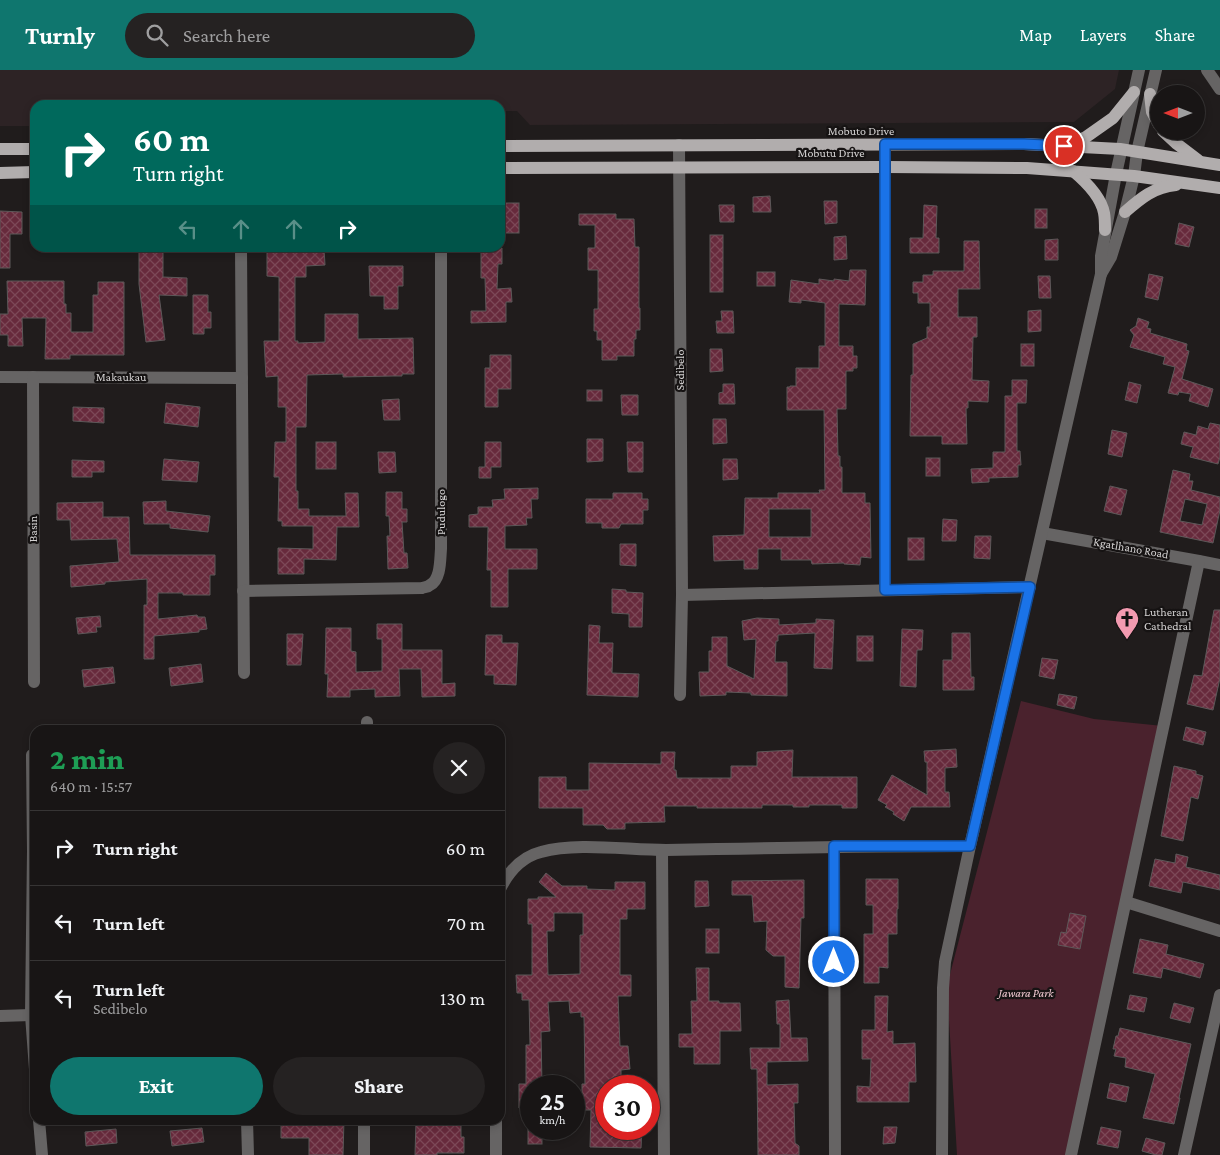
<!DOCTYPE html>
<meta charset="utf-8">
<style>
body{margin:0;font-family:"Crimson Pro",serif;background:#252222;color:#f1f3f6;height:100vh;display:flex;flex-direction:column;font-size:19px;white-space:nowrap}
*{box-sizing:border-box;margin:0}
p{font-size:16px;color:#9f9fa0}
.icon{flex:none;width:28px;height:28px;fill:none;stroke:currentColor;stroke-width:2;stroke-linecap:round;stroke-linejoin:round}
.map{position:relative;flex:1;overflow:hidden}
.drawer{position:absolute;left:30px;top:655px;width:475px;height:400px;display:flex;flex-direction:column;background:#181515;border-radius:15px;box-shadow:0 2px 8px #0003,0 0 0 1px #363434}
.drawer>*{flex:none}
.banner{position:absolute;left:30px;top:30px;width:475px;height:152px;border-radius:15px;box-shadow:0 2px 8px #0003,0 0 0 1px #363434;background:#00695c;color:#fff;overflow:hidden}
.needle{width:32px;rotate:270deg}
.tools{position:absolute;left:1150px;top:15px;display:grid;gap:10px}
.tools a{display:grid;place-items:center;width:55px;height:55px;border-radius:50%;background:#181515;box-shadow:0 2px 8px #0003,0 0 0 1px #363434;font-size:25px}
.speed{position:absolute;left:520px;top:1005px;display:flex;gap:10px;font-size:25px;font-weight:700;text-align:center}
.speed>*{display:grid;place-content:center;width:65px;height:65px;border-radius:50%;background:#181515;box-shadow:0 2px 8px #0003,0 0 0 1px #363434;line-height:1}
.speed small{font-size:12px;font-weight:400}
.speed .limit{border:8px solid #d22;background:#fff;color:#111}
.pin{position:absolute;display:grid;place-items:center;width:42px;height:42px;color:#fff;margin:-21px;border:2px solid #fff;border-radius:50%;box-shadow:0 1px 5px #0007}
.me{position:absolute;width:55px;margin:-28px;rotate:0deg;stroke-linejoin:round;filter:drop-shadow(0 0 4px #0008)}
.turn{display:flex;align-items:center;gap:18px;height:105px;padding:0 20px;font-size:22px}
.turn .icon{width:65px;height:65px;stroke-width:2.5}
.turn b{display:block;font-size:35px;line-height:42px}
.lanes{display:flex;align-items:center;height:48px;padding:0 20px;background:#0003;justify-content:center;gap:25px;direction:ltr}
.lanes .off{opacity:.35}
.round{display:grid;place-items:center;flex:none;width:52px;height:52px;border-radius:26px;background:#252222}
.overview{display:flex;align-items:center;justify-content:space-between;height:85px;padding:0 20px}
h1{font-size:30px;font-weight:800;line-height:38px;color:#1e9e55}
.action{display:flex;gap:10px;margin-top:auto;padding:10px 20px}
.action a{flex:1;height:58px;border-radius:30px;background:#0f766e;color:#fff;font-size:20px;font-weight:800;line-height:58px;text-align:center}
.action a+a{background:#252222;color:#f1f3f6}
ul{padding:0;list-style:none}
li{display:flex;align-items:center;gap:15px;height:75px;padding:0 20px;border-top:1px solid #363434}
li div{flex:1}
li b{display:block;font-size:19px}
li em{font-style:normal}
header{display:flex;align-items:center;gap:30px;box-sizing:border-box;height:70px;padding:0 25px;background:#0f766e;color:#fff}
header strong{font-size:24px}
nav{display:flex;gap:28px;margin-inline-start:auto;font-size:18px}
.search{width:350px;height:45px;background:#252222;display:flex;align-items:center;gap:12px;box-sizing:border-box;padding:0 18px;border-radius:28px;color:#9f9fa0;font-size:19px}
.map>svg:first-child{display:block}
.built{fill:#2d2325}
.green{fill:#4a222d}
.building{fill:url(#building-cross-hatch);stroke:#5d5859;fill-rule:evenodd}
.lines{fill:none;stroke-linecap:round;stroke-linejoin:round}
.minor{stroke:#666464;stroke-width:12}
.major{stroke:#b1adad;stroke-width:12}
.route-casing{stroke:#114b97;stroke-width:12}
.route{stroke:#1a73e8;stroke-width:9}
.labels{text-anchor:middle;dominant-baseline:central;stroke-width:4.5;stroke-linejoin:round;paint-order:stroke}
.street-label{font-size:12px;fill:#d4d2d2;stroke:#161313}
.poi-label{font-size:12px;fill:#d4d2d2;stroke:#161313;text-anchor:start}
.park-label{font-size:12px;font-style:italic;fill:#f2c9d2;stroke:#161313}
</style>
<header>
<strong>Turnly</strong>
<div class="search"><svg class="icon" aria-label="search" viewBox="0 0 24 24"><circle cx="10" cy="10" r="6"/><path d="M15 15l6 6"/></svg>Search here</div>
<nav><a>Map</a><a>Layers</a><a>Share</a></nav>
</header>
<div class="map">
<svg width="1220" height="1085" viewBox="0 0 1220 1085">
<defs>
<pattern id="building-cross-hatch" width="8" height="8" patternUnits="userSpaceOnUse" patternTransform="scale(1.25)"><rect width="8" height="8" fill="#672a3c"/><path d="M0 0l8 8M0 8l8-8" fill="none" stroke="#7c4857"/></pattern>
</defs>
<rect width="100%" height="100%" fill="#201c1c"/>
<!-- built -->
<polygon class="built" points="0,0 1119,0 1115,19 1074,52 530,55 517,41 500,41 500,35 35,35 35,56 0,56"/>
<!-- green -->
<polygon class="green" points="1021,631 1094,649 1163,656 1069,1085 957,1085 947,916"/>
<!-- building -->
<g class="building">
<polygon points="770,126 771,142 753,142 753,127"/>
<polygon points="824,131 837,131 837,153 825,154"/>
<rect x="500" y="133" width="19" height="30"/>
<polygon points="719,135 734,135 734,152 720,152"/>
<polygon points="924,135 937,136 936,168 939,168 939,183 910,183 910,168 923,168"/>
<rect x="1035" y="139" width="12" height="19"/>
<polygon points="0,141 22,142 22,164 10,164 10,198 0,198"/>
<polygon points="579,144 616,144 616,149 634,149 635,177 639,177 639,238 640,238 640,260 636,260 636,269 634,269 634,286 617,286 617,290 602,290 602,270 597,270 597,261 594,261 594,239 598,239 598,200 588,200 588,178 595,178 595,155 579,155"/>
<polygon points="1179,153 1194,157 1189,177 1175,174"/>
<rect x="710" y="165" width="13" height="57"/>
<polygon points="846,166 847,189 834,190 834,167"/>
<polygon points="1058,169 1058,190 1045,190 1045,170"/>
<polygon points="964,171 979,171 980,219 958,219 958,247 977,247 977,267 973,267 972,310 989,311 988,332 968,331 968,338 966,338 967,374 942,374 942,366 910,366 911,305 913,305 913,274 927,268 927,257 930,257 930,233 918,233 918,223 913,223 913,212 923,212 923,205 933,205 933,201 964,201"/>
<polygon points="139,178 163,178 163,207 187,208 187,226 159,225 165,270 146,272 139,214"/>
<polygon points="267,178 324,178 325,195 306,196 306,207 295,207 295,271 298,271 298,273 325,272 325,244 358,244 358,269 413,268 414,304 402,304 402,306 393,306 343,307 343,304 307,305 306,357 296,357 296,421 298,421 298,439 309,439 309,446 346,446 345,423 358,423 359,457 337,457 336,490 304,489 304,504 278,504 278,478 313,479 313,456 282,456 282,451 278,451 279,407 274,407 275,372 286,372 286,337 278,337 278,306 266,307 264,271 279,271 279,207 267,206"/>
<polygon points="481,178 502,178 502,194 498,194 497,219 511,218 512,232 506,232 506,252 471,253 471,241 486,241 485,208 481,208"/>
<polygon points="369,196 403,196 403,216 398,216 398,239 384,239 384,226 370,226"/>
<path d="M850 200H866L865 235 839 234V276H853V286H857V298H853V301H846V339H837L838 386H840V397H842V423H865V433H870L871 488 861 487 860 495 844 494V493L812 494 811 490H781V479H758V499H744V490L714 491 713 466 744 465 745 428H778V423H820L819 420H825L824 340H787V317H790V316H796V298H819V276H825V233L801 230V233L789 232 791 210 819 214V209L834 211V209L849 211ZM769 439H811V467H769Z"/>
<rect x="757" y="202" width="18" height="14"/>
<polygon points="1149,204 1163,207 1158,230 1145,227"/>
<polygon points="1038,206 1050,206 1051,228 1039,228"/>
<polygon points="7,211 64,211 64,234 66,234 66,243 71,243 71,262 93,262 93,225 98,225 98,212 124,212 124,285 70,285 70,289 45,289 46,248 22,248 23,276 8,276 8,265 0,265 0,244 8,244"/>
<polygon points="193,225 208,225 208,242 211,242 211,258 204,258 204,264 193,264"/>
<polygon points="1041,240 1041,261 1028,262 1028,241"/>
<polygon points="721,241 733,241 734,263 717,263 716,251 722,251"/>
<polygon points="1138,248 1149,252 1147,258 1151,259 1150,263 1187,274 1186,280 1189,281 1182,309 1213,319 1208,337 1189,331 1191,324 1179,322 1178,325 1168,323 1175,297 1163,294 1165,287 1130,277 1134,265 1130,260 1136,256"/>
<rect x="1021" y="274" width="13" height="22"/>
<polygon points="710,279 722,279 723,301 710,302"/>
<polygon points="490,285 511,285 511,319 498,319 498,337 485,337 485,298 490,298"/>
<polygon points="1012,310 1027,310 1026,333 1017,333 1017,381 1020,381 1021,395 1018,395 1018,407 989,408 989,412 972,413 971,399 993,398 993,382 1005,382 1005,326 1012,326"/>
<polygon points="1129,312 1141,315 1137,333 1125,330"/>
<polygon points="723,314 734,314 735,334 719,334 719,323 723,322"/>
<rect x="587" y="320" width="15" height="11"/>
<polygon points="621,325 638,325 638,345 622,345"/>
<polygon points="399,329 400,350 384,350 382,330"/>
<polygon points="166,333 200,337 198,357 164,353"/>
<polygon points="73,337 104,338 104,353 73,351"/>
<polygon points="713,349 726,349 727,373 713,374"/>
<polygon points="1210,353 1220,355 1220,387 1218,394 1190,387 1193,377 1181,374 1184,362 1196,365 1198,356 1208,359"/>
<polygon points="1112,360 1127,363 1122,387 1108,384"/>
<polygon points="587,369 603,369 603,391 587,392"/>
<rect x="316" y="372" width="20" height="27"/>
<polygon points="485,372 501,372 501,397 491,397 491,408 479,408 479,397 485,397"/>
<polygon points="627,372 643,372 643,402 628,402"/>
<polygon points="378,382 395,382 396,402 379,403"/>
<rect x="926" y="388" width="14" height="18"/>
<polygon points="164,389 199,392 197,412 162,410"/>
<polygon points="723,389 737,389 738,409 723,410"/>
<polygon points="72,390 104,391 104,402 92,402 92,407 72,407"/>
<path d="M1173 400 1190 404 1189 411H1193L1191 420 1220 427V440L1213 473 1160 462ZM1185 429 1207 434 1202 455 1180 451Z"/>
<polygon points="1110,416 1127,420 1121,445 1104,441"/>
<polygon points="538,418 538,429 531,429 532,448 526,448 527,455 505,456 505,479 537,479 537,499 508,499 508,537 491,537 491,500 487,500 488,457 469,457 469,445 478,444 478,437 493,437 492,430 505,429 504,419"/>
<polygon points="386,422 402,422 402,439 407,439 407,452 402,452 404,483 407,483 408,498 388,499 387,466 390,466 389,446 386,446"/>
<polygon points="613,423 642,423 642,429 648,429 648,440 643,440 643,454 621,454 619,458 602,458 602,453 586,453 586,429 613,429"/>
<polygon points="166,431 166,441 210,446 208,462 170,458 170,454 144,454 143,432"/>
<polygon points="103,432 103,447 129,447 130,485 215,485 215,505 210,505 210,525 183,525 183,523 158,523 158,549 197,545 198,547 205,547 207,559 199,560 199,562 154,566 154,589 144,589 144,535 147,535 147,509 105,512 105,514 71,517 70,496 119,492 117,469 71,470 70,450 57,450 57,433"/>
<polygon points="943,449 957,450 956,471 942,471"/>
<polygon points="975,466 991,466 990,489 974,488"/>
<rect x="908" y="468" width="16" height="22"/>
<polygon points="620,474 636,474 636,496 620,495"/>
<polygon points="612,519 626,520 626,522 643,523 642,557 629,557 629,544 612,543"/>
<polygon points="1214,540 1220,540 1220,608 1213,640 1187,634 1194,605 1202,606"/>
<polygon points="100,546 101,557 96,557 97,562 78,564 76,548"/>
<polygon points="757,548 779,549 779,555 816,553 816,549 834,550 832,599 814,598 815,563 778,565 778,571 776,571 775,592 787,592 787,626 751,625 751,623 726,622 726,625 700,626 699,602 709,602 709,581 712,581 712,567 727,567 727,596 754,609 756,569 744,570 742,551"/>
<polygon points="377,554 402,554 402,580 442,580 442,614 455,613 455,626 422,627 421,599 399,599 400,626 375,627 375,619 350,620 350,627 327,627 328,604 325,604 326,558 351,558 351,581 356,582 356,602 382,601 382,569 377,569"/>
<polygon points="589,555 600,556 599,573 613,573 612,603 639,604 638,627 587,625"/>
<polygon points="902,559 923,560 922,580 917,580 916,617 900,616"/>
<polygon points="952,563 970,563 971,607 974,607 974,620 943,620 943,590 952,590"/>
<polygon points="287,564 303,564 301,595 287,595"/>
<polygon points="486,565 502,565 502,573 518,573 516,615 494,614 494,605 485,605"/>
<rect x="857" y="566" width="16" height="25"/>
<polygon points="1042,588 1058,590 1054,609 1039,606"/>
<polygon points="201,594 203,612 171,616 169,598"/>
<polygon points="113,597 115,613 84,617 82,600"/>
<polygon points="1059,624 1077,627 1074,639 1057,635"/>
<polygon points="1186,657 1206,662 1203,675 1183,670"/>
<polygon points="956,679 957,697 945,698 945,722 949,722 950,737 911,737 904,751 893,744 894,742 885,737 887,735 878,730 892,705 927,725 927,692 925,692 924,681"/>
<polygon points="793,680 792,707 857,707 857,738 842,738 842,735 809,735 809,737 793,737 793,735 762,735 762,738 697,738 697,736 664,736 665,752 625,753 625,759 607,759 603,755 583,755 583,738 539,738 539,707 566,707 566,720 589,720 589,693 661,694 661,682 675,682 674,700 676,700 677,708 731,708 731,696 757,696 757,682"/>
<polygon points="1174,696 1196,701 1196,704 1203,706 1198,729 1191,727 1183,771 1161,766"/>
<polygon points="1176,784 1188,787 1186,797 1220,805 1220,820 1183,812 1181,823 1149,816 1155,789 1175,793"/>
<path d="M546 803 562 816H587V819L615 820V812H645V839H627V849H620V905H631V926H618L620 976H628L630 999 621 1000V1016H602V1049H606V1059H642L641 1078 590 1077 591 1040H582V1014H585L584 947H581V942L570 943 569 931 548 932 550 961 541 962 542 1016H531V1038H519V1014H526V975H530L529 930H522V923H517L516 905H532V854H528V829H538V827H556L539 812ZM554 843H583V865H580V904L548 905 547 861H554Z"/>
<polygon points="866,809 898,809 898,839 897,839 897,864 888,864 888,898 879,897 879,913 864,913 864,864 873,864 873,835 866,835"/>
<polygon points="804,810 804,848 801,848 799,918 785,917 785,886 773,886 766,880 767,851 754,852 752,825 732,825 732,811"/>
<polygon points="695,811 708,811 709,836 695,837"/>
<polygon points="1070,843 1086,846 1080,879 1058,875 1061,862 1066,863"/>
<rect x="706" y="859" width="13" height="24"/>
<polygon points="1140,869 1168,875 1166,884 1204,894 1200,908 1163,898 1161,908 1133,903"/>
<polygon points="696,898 709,898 709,931 719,931 719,933 740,933 741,961 720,961 720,994 694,994 694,977 679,977 679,964 692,964 691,931 697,931"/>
<polygon points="1130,925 1147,928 1144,942 1127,939"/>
<polygon points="875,926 888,926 887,962 893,961 893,974 915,973 916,1012 909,1012 909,1032 857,1032 857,1016 870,1017 871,989 862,989 862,960 875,960"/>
<polygon points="789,930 791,968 807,968 808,991 767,992 767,1015 798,1014 798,1033 794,1033 795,1073 799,1076 799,1085 758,1085 757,999 751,999 750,978 780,978 780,954 777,954 776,931"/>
<polygon points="1174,933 1194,938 1190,953 1170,948"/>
<polygon points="1120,958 1191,974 1179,1028 1180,1028 1174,1054 1143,1048 1155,1004 1125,997 1126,988 1114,986 1116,979 1113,979 1116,966 1118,966"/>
<polygon points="1110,1013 1129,1017 1126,1032 1107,1028"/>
<polygon points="281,1050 344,1050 343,1085 309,1085 309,1068 281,1068"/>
<polygon points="416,1050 443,1050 443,1053 461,1053 461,1067 464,1067 464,1083 437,1083 437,1085 415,1085"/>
<polygon points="884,1057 897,1057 895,1073 883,1074"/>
<polygon points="1101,1057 1121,1061 1118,1078 1097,1074"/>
<polygon points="202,1058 204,1072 172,1076 170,1061"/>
<polygon points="116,1059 117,1073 86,1076 85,1062"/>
<rect x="528" y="1059" width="14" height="15"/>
<polygon points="1146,1068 1165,1073 1162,1085 1156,1085 1142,1081"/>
</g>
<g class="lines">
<!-- minor -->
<g class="minor">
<polyline points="1207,0 1220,19"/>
<polyline points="885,74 885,520"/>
<polyline points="679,75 682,525 680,625"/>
<polyline points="241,178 244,603"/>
<polyline points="1101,204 1111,187 1125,142 1134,106 1137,82 1156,0"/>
<polyline points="0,307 242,308"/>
<polyline points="33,307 34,612"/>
<polyline points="1042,463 1199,491 1220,495"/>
<path d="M243 521 422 518C425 517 428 517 430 515 441 509 440 490 441 479V178"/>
<polyline points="682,525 1030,517"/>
<polyline points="367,660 367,652"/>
<polyline points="32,685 33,781 31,945 35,999"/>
<polyline points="834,777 835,1085"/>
<polyline points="662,780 664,1085"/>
<path d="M500 819C509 801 521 787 541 782 577 772 627 780 666 780 767 778 868 776 970 776"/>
<polyline points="1126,832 1220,861"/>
<polyline points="0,946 31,945"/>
<polyline points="39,1050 42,1085"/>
<polyline points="247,1050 248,1085"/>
<polyline points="364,1050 364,1085"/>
<polyline points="496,1050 496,1085"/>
<polyline points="942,1085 943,918 945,892 970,776 1101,204 1101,186 1116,104 1139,0"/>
<polyline points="1071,1085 1199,491"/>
<polyline points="1184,1085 1220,925"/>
</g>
<!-- major -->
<g class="major">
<polyline points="1150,24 1152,42 1159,55"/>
<polyline points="1163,61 1177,74 1198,90"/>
<polyline points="1068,74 1086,67 1113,48 1134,22"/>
<polyline points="500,76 1024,74 1120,79 1220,95"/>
<polyline points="0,79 35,79"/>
<polyline points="500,98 886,97 1027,98 1134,106 1220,118"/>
<path d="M1073 101C1085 111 1101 127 1104 143 1105 148 1105 154 1105 160"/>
<polyline points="0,103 35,102"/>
<path d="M1125 142C1141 128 1154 117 1176 115"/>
</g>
</g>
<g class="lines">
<!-- route casing -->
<g class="route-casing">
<polyline id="route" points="834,892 834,776 970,776 1030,517 885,520 885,74 1024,74 1064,76"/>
</g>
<!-- route -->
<use href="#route" class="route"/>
</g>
<!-- icons -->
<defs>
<g id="church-pin" transform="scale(1.25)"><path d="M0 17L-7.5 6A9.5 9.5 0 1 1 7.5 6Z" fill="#f29ab0" stroke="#161313"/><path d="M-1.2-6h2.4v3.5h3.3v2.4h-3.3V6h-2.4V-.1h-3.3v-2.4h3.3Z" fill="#111"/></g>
</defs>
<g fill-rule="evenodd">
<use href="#church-pin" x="1127" y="549"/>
</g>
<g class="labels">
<!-- street labels -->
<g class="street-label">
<text x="861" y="61">Mobuto Drive</text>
<text x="831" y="83">Mobutu Drive</text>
<text transform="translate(680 300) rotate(-90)">Sedibelo</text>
<text x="121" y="307">Makaukau</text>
<text transform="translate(441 442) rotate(-90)">Pudulogo</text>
<text transform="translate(33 459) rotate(-90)">Basin</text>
<text transform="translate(1131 478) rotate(10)">Kgatlhano Road</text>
</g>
<!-- poi labels -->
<g class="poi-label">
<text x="1144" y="542">Lutheran<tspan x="1144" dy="14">Cathedral</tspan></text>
</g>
<!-- park labels -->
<g class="park-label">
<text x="1026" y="923">Jawara Park</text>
</g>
</g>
</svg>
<div class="tools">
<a><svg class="needle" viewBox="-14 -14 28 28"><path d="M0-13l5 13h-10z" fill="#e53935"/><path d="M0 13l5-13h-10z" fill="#9f9fa0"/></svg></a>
</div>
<div class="speed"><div>25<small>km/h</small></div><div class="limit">30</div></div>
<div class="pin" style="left:1064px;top:76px;background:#d93025"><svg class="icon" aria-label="arrive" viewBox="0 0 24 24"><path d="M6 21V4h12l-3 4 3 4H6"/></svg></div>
<svg class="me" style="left:834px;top:892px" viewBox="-20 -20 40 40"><circle r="17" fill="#1a73e8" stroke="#fff" stroke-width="3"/><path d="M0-11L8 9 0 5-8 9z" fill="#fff"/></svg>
<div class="banner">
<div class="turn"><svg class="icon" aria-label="right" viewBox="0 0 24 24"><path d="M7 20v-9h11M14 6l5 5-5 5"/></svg><div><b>60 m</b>Turn right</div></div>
<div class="lanes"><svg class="icon off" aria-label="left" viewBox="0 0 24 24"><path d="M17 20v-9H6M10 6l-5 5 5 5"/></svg><svg class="icon off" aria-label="ahead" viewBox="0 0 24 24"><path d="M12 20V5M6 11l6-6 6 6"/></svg><svg class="icon off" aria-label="ahead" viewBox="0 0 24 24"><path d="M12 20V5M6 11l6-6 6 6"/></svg><svg class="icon" aria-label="right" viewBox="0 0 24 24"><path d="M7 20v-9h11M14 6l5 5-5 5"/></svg></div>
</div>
<section class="drawer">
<div class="overview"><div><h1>2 min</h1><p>640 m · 15:57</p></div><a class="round"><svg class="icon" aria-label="close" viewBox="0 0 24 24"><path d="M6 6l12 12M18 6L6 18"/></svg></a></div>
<ul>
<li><svg class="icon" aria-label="right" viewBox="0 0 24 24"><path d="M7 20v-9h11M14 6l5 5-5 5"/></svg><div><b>Turn right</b></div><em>60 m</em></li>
<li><svg class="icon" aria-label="left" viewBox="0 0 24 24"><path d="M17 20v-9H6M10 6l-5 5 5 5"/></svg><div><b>Turn left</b></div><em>70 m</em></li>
<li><svg class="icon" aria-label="left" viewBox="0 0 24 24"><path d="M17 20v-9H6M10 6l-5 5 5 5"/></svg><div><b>Turn left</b><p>Sedibelo</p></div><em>130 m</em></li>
</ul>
<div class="action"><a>Exit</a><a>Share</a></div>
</section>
</div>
